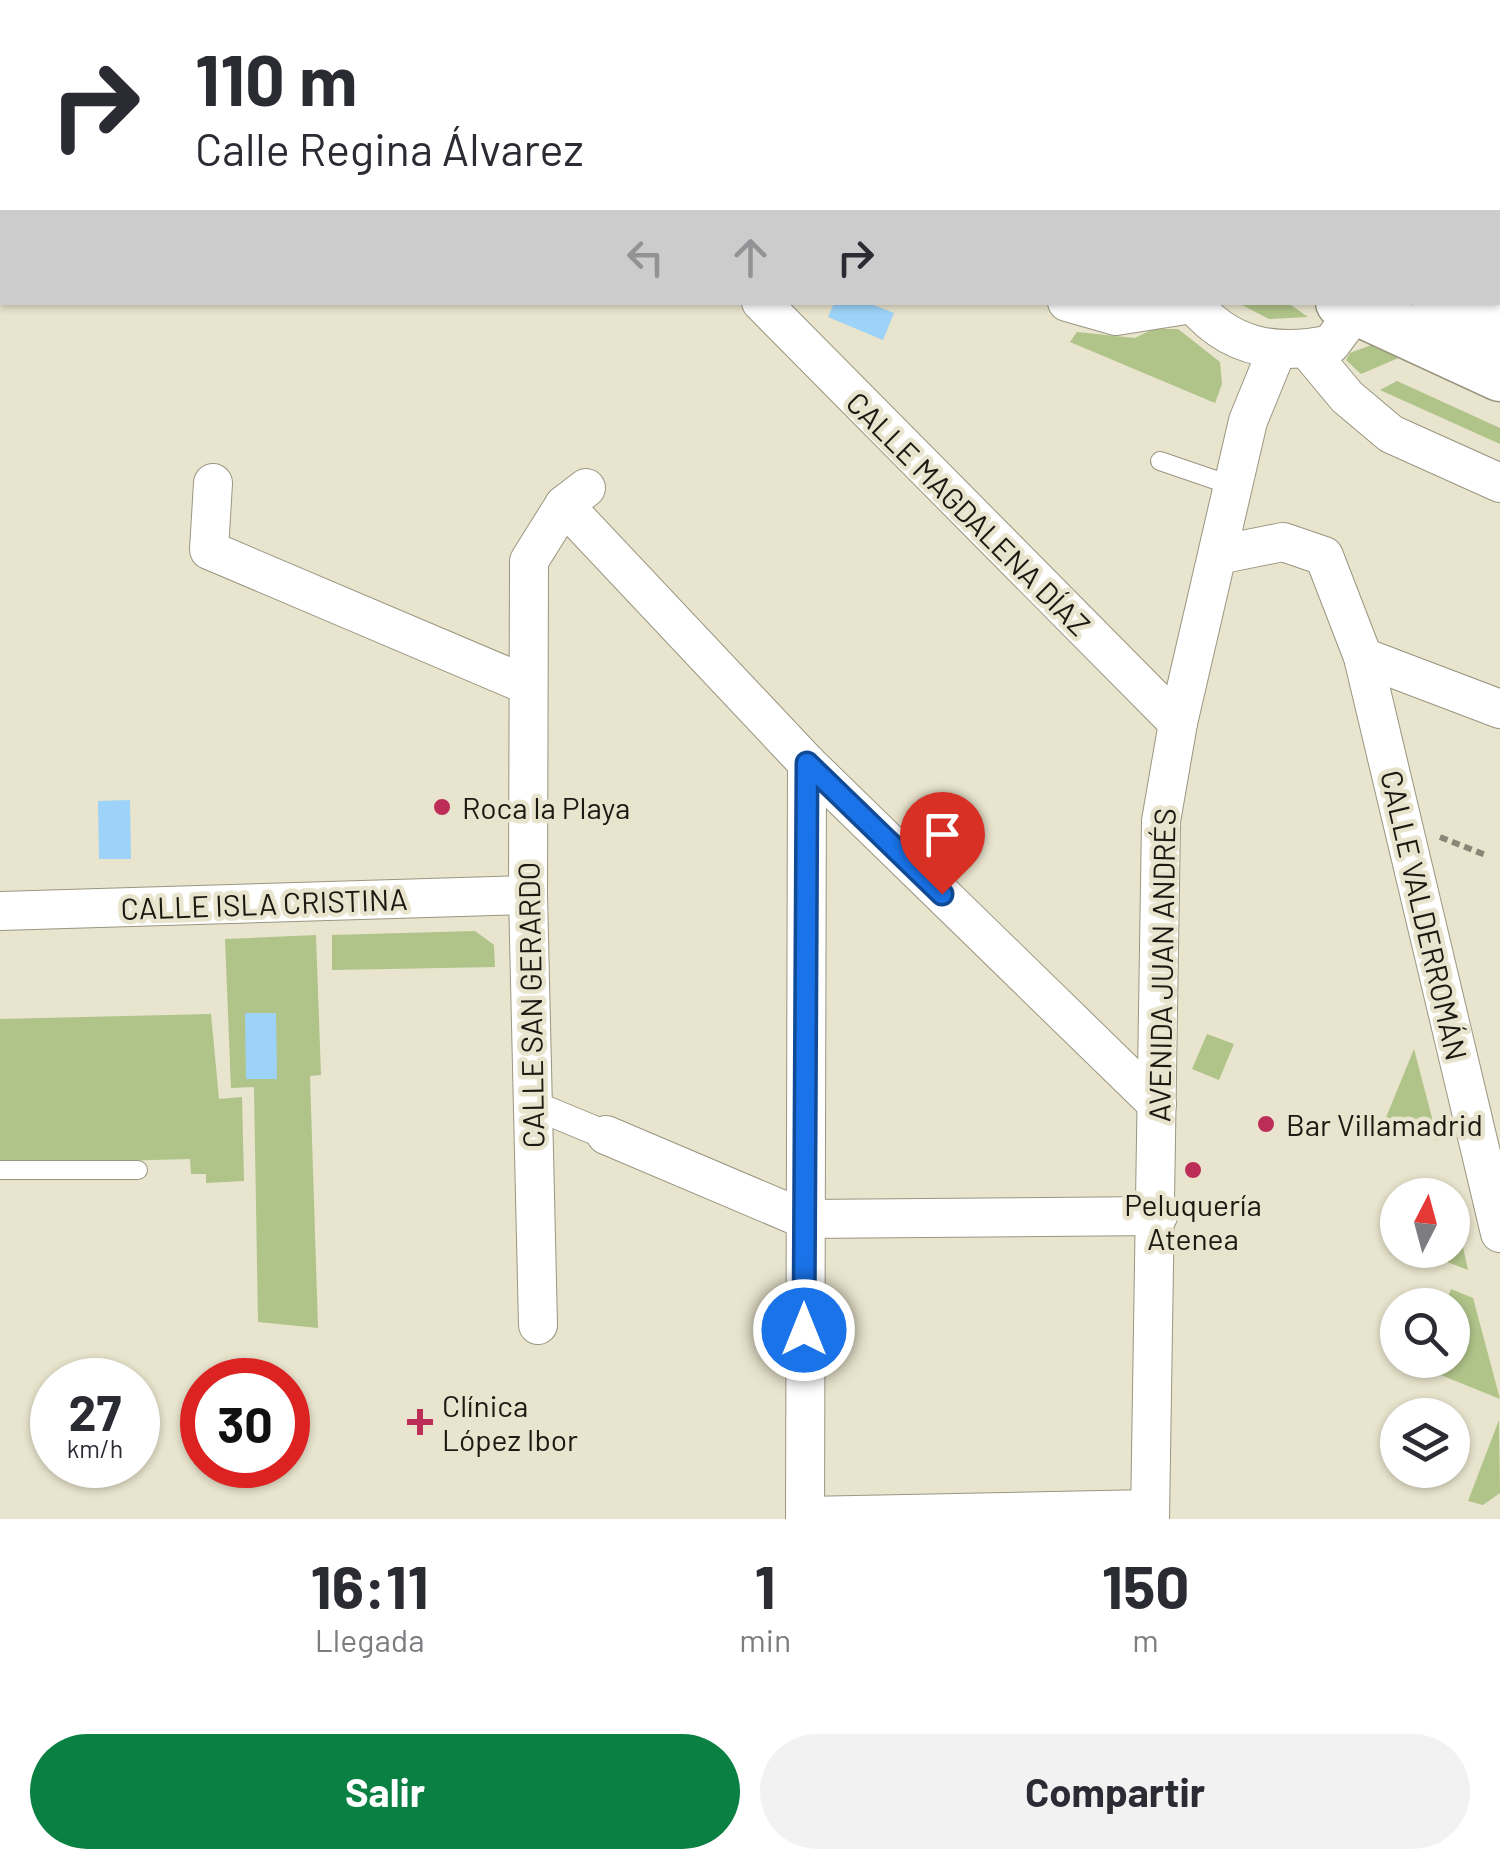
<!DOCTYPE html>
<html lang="es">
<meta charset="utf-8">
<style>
body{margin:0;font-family:Barlow,sans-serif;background:#f2f2f3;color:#2b2b33;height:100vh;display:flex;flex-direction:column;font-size:38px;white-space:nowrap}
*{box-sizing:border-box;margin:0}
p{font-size:32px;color:#7c7c81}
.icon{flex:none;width:55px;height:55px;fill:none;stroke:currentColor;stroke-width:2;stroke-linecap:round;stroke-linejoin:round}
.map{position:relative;height:1519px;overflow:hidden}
.details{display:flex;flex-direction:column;background:#fff;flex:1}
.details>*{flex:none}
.top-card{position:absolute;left:0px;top:0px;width:1500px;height:305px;box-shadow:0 2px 8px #0004;background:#fff;color:#2b2b33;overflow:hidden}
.needle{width:65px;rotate:6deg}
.tools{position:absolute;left:1380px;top:1178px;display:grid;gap:20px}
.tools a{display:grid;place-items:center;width:90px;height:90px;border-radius:50%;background:#fff;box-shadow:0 2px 8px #0004;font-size:50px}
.speed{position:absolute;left:30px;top:1358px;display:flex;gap:20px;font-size:50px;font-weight:700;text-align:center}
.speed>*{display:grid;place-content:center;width:130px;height:130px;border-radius:50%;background:#fff;box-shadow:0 2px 8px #0004;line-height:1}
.speed small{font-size:25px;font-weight:400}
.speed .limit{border:15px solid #d22;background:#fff;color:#111}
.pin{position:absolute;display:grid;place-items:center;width:85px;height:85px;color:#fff;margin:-102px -42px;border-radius:50% 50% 50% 0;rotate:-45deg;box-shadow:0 0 10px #0007}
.pin .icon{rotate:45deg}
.me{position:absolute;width:110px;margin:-55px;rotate:0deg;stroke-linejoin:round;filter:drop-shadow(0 0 8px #0008)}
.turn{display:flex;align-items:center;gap:35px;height:210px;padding:0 30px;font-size:45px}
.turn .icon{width:130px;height:130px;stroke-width:2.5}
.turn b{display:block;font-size:70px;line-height:85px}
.lanes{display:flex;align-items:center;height:95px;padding:0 30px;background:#0003;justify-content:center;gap:50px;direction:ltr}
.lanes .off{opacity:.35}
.eta{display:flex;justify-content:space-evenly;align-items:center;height:170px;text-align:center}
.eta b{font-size:60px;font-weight:700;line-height:70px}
.button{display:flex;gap:20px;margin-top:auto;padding:20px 30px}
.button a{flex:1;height:115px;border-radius:60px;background:#0b8043;color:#fff;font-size:40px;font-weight:700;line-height:115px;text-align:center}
.button a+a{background:#f2f2f3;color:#2b2b33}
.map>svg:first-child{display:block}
.green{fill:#b0c389}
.water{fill:#9dd3f8}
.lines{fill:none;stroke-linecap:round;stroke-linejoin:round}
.service-casing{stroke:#9a9681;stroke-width:20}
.pedestrian-casing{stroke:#9a9681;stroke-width:30}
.minor-casing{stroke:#9a9681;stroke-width:40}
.secondary-casing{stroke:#9a9681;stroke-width:55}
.path{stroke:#898676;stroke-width:6;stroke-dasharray:8 5;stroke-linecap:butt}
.service{stroke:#fff;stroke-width:18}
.pedestrian{stroke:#fff;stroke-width:28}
.minor{stroke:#fff;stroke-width:38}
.secondary{stroke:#fff;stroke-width:52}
.route-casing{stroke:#114b97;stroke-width:25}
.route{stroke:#1a73e8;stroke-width:18}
.poi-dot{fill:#bc2d57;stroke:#e8e4cd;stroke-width:4}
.labels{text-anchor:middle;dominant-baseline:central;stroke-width:9;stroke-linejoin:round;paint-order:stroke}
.street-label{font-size:30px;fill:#1b1911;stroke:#e8e4cd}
.poi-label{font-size:30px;fill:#1b1911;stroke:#e8e4cd;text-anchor:start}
</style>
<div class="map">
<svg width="1500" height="1519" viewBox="0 0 1500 1519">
<rect width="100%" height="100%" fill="#e8e4cd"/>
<!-- green -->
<g class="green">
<polygon points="1034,0 1403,0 1040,2"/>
<polygon points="1485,0 1500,0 1500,287 1498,2"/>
<polygon points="1238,303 1288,303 1308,317 1269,319"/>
<polygon points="1153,329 1178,329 1220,362 1222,384 1215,403 1070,342 1077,332 1135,338"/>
<polygon points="1374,344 1403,356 1361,374 1346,360 1350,353"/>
<polygon points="1397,381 1500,428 1500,444 1380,390"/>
<polygon points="475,931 494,945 495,967 332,970 332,935"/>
<polygon points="316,935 321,1075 310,1076 318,1328 258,1322 254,1087 231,1088 225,939"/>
<polygon points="211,1014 219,1099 242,1097 244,1181 206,1183 206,1174 191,1174 190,1159 0,1164 0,1019"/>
<polygon points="1207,1034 1234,1044 1219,1080 1192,1069"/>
<polygon points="1414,1049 1438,1141 1385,1120"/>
<polygon points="1454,1206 1468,1270 1434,1257 1437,1250 1452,1250"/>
<polygon points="1451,1289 1473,1298 1500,1399 1421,1367 1423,1360 1452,1360 1452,1305 1445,1305"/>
<polygon points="1499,1420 1500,1493 1483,1505 1468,1501"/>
</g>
<!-- water -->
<g class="water">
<polygon points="834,303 868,303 894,313 883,340 828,317"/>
<polygon points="130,800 131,859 99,859 98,801"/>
<polygon points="245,1013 276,1013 277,1079 246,1079"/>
</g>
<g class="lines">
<!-- service casing -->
<g class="service-casing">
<g id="service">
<polyline points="1160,461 1233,486"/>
<polyline points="0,1170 138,1170"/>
</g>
</g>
<!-- pedestrian casing -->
<g class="pedestrian-casing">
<polyline id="pedestrian" points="531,1104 606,1135"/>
</g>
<!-- minor casing -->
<g class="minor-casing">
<g id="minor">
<polyline points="1438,2 1439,0"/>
<polyline points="761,302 1178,723"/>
<polyline points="1067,302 1116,316 1192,304"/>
<path d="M1192 302C1228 348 1276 356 1331 344L1362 302"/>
<polyline points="1307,349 1347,397 1391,434 1500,483"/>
<polyline points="213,483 209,550 527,685"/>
<polyline points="564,505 807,763 1157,1104"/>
<polyline points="1218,555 1283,542 1324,556 1363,657 1500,1233"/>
<polyline points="1363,657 1500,709"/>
<polyline points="0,911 528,895"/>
<polyline points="606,1135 804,1219 1158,1216"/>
<polyline points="538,1325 528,895 529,561 564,505 586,488"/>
<polyline points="805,1516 1150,1509"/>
<polyline points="805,1519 807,763"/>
<polyline points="1150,1519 1161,821 1178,723 1248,421 1277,350"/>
</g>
</g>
<!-- secondary casing -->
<g class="secondary-casing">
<g id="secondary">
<polyline points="688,0 693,2"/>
<polyline points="792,0 798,2"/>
<polyline points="1342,302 1500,375"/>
<polyline points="1438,302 1500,331"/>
</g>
</g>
<!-- path -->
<g class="path">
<polyline points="1043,0 1048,2"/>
<polyline points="1232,0 1232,2"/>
<polyline points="1270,0 1275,2"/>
<polyline points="1075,2 1076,0"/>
<polyline points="1498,203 1500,202"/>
<polyline points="1440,837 1488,856"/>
</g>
<!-- service -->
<use href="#service" class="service"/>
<!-- pedestrian -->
<use href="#pedestrian" class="pedestrian"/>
<!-- minor -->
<use href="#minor" class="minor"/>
<!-- secondary -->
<use href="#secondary" class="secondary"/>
</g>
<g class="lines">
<!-- route casing -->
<g class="route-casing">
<polyline id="route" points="804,1330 807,763 942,894"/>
</g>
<!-- route -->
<use href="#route" class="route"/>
</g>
<!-- markers -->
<g class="poi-dot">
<circle cx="442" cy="807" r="10"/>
<circle cx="1266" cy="1124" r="10"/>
<circle cx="1193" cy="1170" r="10"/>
<path d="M415 1407h10v10h10v10h-10v10h-10v-10h-10v-10h10z"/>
</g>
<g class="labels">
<!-- street labels -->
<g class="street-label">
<text transform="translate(969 513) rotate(45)">CALLE MAGDALENA DÍAZ</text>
<text transform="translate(264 903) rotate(-2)">CALLE ISLA CRISTINA</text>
<text transform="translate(1425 915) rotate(77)">CALLE VALDERROMÁN</text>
<text transform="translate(1161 965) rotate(-89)">AVENIDA JUAN ANDRÉS</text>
<text transform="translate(530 1005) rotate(-91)">CALLE SAN GERARDO</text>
</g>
<!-- poi labels -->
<g class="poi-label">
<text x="462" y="807">Roca la Playa</text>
<text x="1286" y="1124">Bar Villamadrid</text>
<text x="1193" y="1204" text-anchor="middle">Peluquería<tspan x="1193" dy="34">Atenea</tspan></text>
<text x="442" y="1405">Clínica<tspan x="442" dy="34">López Ibor</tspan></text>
</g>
</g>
</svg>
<div class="tools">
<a><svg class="needle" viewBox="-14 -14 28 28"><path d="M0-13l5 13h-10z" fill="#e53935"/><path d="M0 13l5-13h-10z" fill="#7c7c81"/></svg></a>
<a><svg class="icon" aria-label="search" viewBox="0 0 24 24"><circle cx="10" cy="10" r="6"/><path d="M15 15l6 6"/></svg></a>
<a><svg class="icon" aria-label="layers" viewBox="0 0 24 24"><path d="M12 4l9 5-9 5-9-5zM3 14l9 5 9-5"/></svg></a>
</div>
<div class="speed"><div>27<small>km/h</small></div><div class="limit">30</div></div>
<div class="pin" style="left:942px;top:894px;background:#d93025"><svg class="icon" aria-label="arrive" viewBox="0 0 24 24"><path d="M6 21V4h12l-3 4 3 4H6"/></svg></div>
<svg class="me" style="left:804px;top:1330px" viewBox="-20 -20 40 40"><circle r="17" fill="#1a73e8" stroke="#fff" stroke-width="3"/><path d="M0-11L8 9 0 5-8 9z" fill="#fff"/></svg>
<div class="top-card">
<div class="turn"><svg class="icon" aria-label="right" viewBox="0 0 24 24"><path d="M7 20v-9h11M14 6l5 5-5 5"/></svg><div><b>110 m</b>Calle Regina Álvarez</div></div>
<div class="lanes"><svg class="icon off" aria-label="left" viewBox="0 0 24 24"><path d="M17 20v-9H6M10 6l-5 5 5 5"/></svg><svg class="icon off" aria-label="ahead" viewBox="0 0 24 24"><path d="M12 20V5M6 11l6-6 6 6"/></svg><svg class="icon" aria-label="right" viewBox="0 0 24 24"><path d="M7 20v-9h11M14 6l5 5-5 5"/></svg></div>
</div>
</div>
<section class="details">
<div class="eta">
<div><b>16:11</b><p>Llegada</p></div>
<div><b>1</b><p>min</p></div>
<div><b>150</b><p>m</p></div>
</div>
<div class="button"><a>Salir</a><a>Compartir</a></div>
</section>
